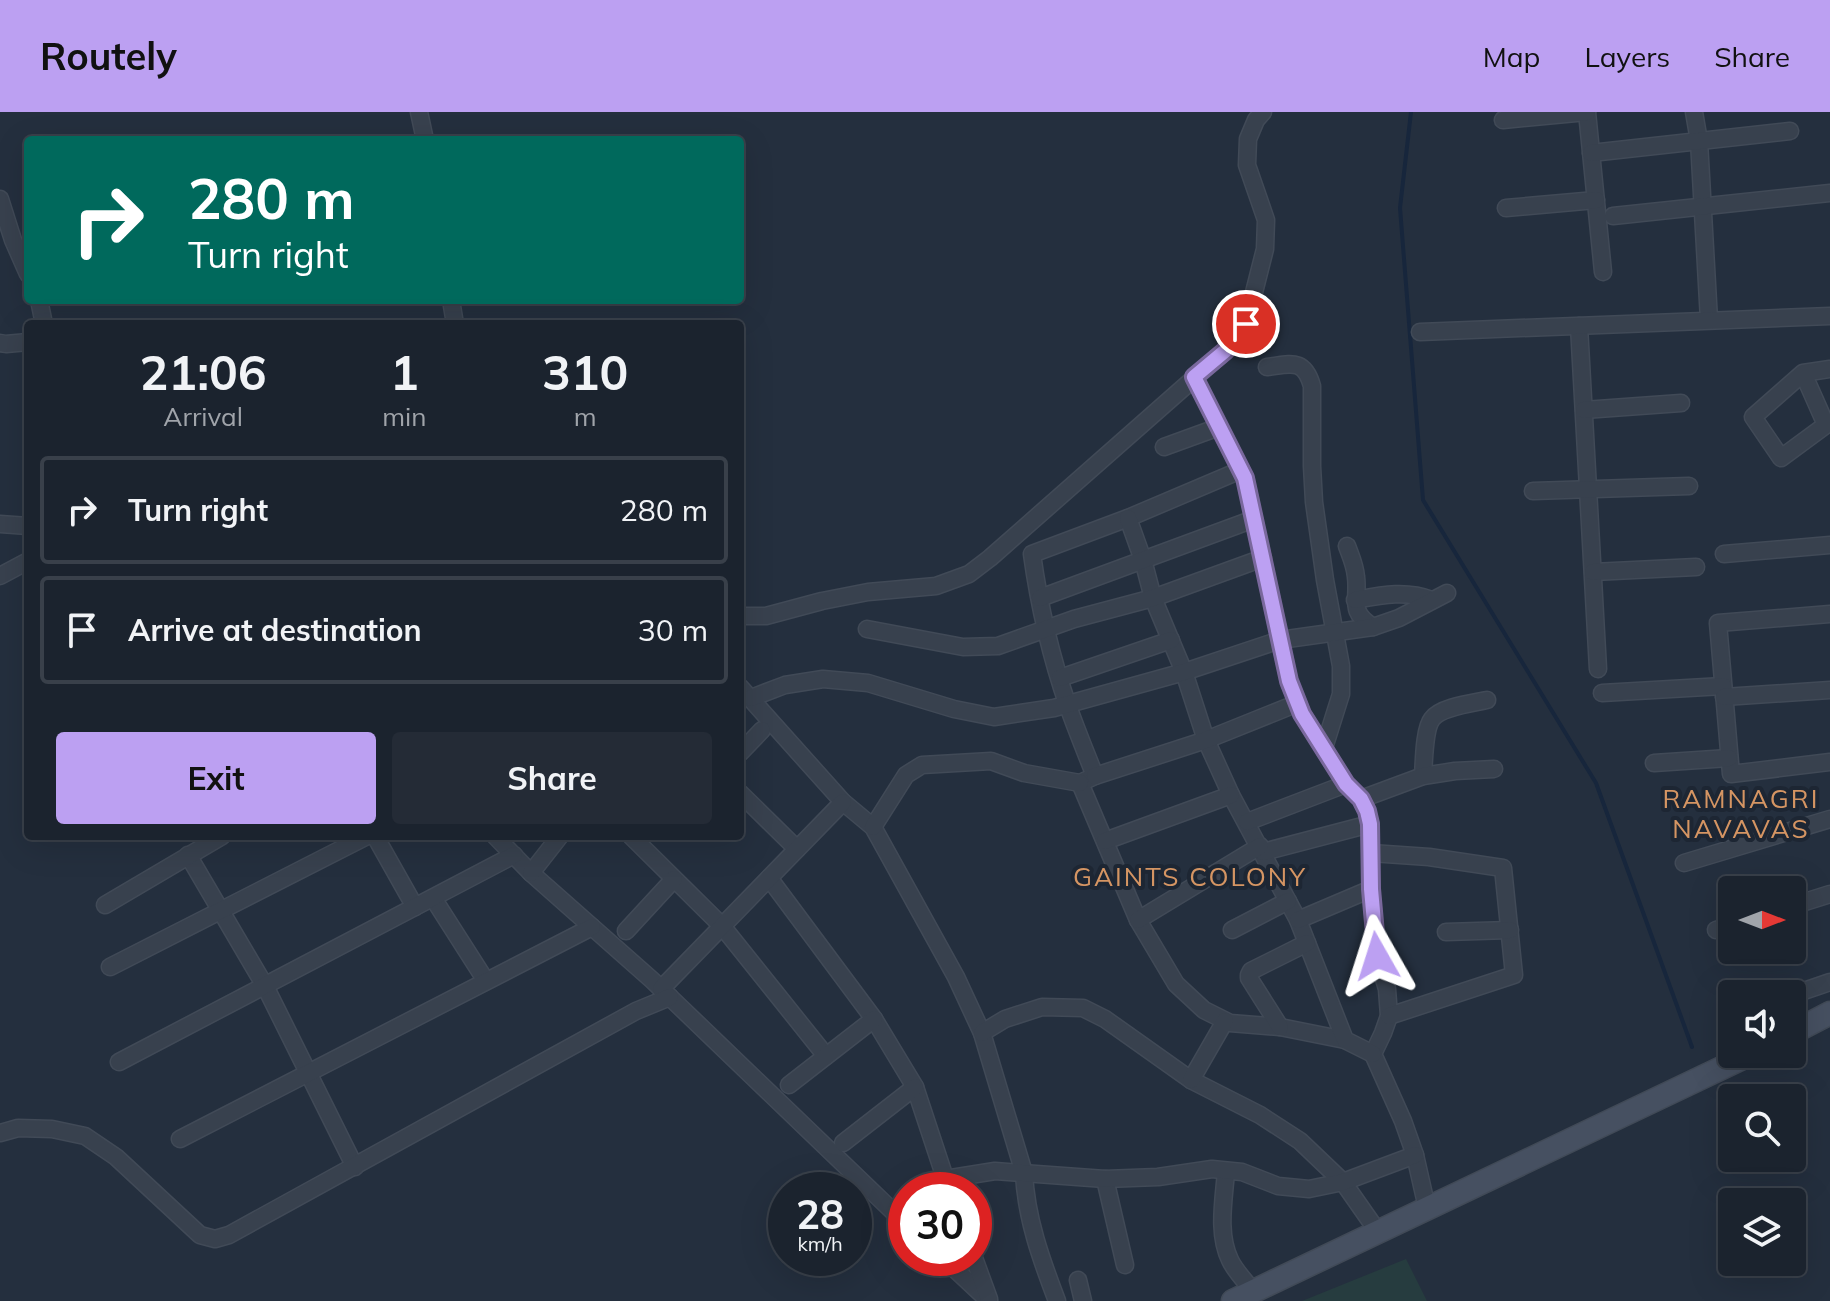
<!DOCTYPE html>
<style>
body{margin:0;font-family:Mulish,sans-serif;background:#242b36;color:#f1f3f6;height:100vh;display:flex;flex-direction:column;font-size:30px;white-space:nowrap}
*{box-sizing:border-box;margin:0}
p{font-size:26px;color:#a0a4aa}
.icon{flex:none;width:44px;height:44px;fill:none;stroke:currentColor;stroke-width:2;stroke-linecap:round;stroke-linejoin:round}
.map{position:relative;flex:1;overflow:hidden}
.drawer{position:absolute;left:24px;top:208px;width:720px;height:520px;display:flex;flex-direction:column;background:#1b232e;border-radius:8px;box-shadow:0 8px 32px #0002,0 0 0 2px #39404a}
.drawer>*{flex:none}
.top-card{position:absolute;left:24px;top:24px;width:720px;height:168px;border-radius:8px;box-shadow:0 8px 32px #0002,0 0 0 2px #39404a;background:#00695c;color:#fff;overflow:hidden}
.needle{width:52px;rotate:90deg}
.fabs{position:absolute;left:1718px;top:764px;display:grid;gap:16px}
.fabs a{display:grid;place-items:center;width:88px;height:88px;border-radius:8px;background:#1b232e;box-shadow:0 8px 32px #0002,0 0 0 2px #39404a;font-size:40px}
.speed{position:absolute;left:768px;top:1060px;display:flex;gap:16px;font-size:40px;font-weight:700;text-align:center}
.speed>*{display:grid;place-content:center;width:104px;height:104px;border-radius:50%;background:#1b232e;box-shadow:0 8px 32px #0002,0 0 0 2px #39404a;line-height:1}
.speed small{font-size:20px;font-weight:400}
.speed .limit{border:12px solid #d22;background:#fff;color:#111}
.pin{position:absolute;display:grid;place-items:center;width:68px;height:68px;color:#fff;margin:-34px;border:4px solid #fff;border-radius:50%;box-shadow:0 2px 8px #0007}
.me{position:absolute;width:88px;margin:-44px;rotate:354deg;stroke-linejoin:round;filter:drop-shadow(0 0 6px #0008)}
.turn{display:flex;align-items:center;gap:28px;height:168px;padding:0 32px;font-size:36px}
.turn .icon{width:104px;height:104px;stroke-width:2.5}
.turn b{display:block;font-size:56px;line-height:68px}
.eta{display:flex;justify-content:space-evenly;align-items:center;height:136px;text-align:center}
.eta b{font-size:48px;font-weight:700;line-height:56px}
.button{display:flex;gap:16px;margin-top:auto;padding:16px 32px}
.button a{flex:1;height:92px;border-radius:8px;background:#bca0f2;color:#111;font-size:32px;font-weight:700;line-height:92px;text-align:center}
.button a+a{background:#242b36;color:#f1f3f6}
ul{padding:0;list-style:none}
li{display:flex;align-items:center;gap:24px;height:108px;margin:0 16px 12px;padding:0 16px;border:4px solid #39404a;border-radius:8px}
li div{flex:1}
li b{display:block;font-size:30px}
li em{font-style:normal}
header{display:flex;align-items:center;gap:48px;box-sizing:border-box;height:112px;padding:0 40px;background:#bca0f2;color:#111}
header strong{font-size:38px}
nav{display:flex;gap:44px;margin-inline-start:auto;font-size:28px}
.map>svg:first-child{display:block}
.green{fill:#263c3f}
.lines{fill:none;stroke-linecap:round;stroke-linejoin:round}
.stream{stroke:#17263c;stroke-width:4}
.street-casing{stroke:#414a57;stroke-width:19}
.secondary-casing{stroke:#414a57;stroke-width:25}
.street{stroke:#38414e;stroke-width:16}
.secondary{stroke:#465061;stroke-width:22}
.route-casing{stroke:#7a689d;stroke-width:20}
.route{stroke:#bca0f2;stroke-width:14}
.labels{text-anchor:middle;dominant-baseline:central;stroke-width:8;stroke-linejoin:round;paint-order:stroke}
.neighbourhood-label{font-size:26px;letter-spacing:2px;fill:#d59563;stroke:#1d2633}
</style>
<header>
<strong>Routely</strong>
<nav><a>Map</a><a>Layers</a><a>Share</a></nav>
</header>
<div class="map">
<svg width="1830" height="1189" viewBox="0 0 1830 1189">
<rect width="100%" height="100%" fill="#242f3e"/>
<!-- green -->
<polygon class="green" points="1406,1147 1427,1189 1302,1189"/>
<g class="lines">
<!-- stream -->
<polyline class="stream" points="1411,0 1400,96 1423,388 1596,671 1692,935"/>
<!-- street casing -->
<g class="street-casing">
<g id="street">
<polyline points="419,0 425,28"/>
<polyline points="1587,0 1603,160"/>
<polyline points="1694,0 1699,29 1709,208"/>
<polyline points="1503,8 1587,0"/>
<polyline points="1591,41 1790,19"/>
<polyline points="0,87 13,128 28,162"/>
<polyline points="1506,96 1596,88"/>
<polyline points="1613,104 1830,81"/>
<polyline points="39,188 44,212"/>
<polyline points="451,188 455,212"/>
<polyline points="1579,214 1598,557"/>
<polyline points="1420,220 1830,204"/>
<polyline points="0,231 6,232 28,230"/>
<path d="M1267 255C1291 252 1304 246 1312 274V354L1314 390 1325 468 1341 554V582L1324 636"/>
<polyline points="1803,261 1826,313 1781,346 1753,305 1803,261 1830,257"/>
<polyline points="1194,265 1245,366 1289,569 1302,602 1346,672 1361,687 1367,699 1370,712 1371,777 1377,844 1387,877 1389,904 1383,921 1373,942 1403,1009 1415,1043 1427,1096"/>
<polyline points="1584,298 1681,291"/>
<polyline points="1164,335 1219,315"/>
<path d="M1241 358 1128 406 1032 442C1039 493 1051 545 1068 594 1076 617 1086 641 1095 664L1080 671 1138 808 1176 872 1204 898 1230 911 1280 915 1345 928"/>
<polyline points="1533,379 1689,374"/>
<polyline points="1128,406 1143,448 1153,486 1184,560 1206,628 1231,683 1298,808 1345,928 1373,942"/>
<polyline points="0,412 28,414"/>
<path d="M1347 434C1351 445 1355 453 1356 465 1359 489 1348 499 1373 515"/>
<polyline points="1724,442 1830,433"/>
<polyline points="1593,460 1696,455"/>
<polyline points="0,464 28,449"/>
<polyline points="1040,486 1254,407"/>
<path d="M1355 488C1382 483 1406 478 1432 488"/>
<polyline points="1830,502 1718,511 1731,662 1830,650"/>
<polyline points="740,504 766,504 822,489 868,480 936,474 969,462 990,446 1225,239 1246,212 1265,137 1266,108 1247,53 1248,27 1256,8 1263,0"/>
<polyline points="867,517 963,535 998,534 1074,507 1153,486 1263,446"/>
<polyline points="1060,566 1171,528"/>
<path d="M740 575 843 690 873 715 956 865 982 921 1024 1061C1026 1106 1041 1147 1057 1189"/>
<polyline points="1602,581 1723,574"/>
<polyline points="1724,585 1830,578"/>
<polyline points="751,586 785,573 823,567 868,571 954,597 994,605 1054,596 1184,560 1280,528 1373,515 1399,506 1447,481"/>
<polyline points="740,641 762,618"/>
<polyline points="1654,651 1729,646"/>
<polyline points="1095,664 1206,628 1298,591"/>
<path d="M1423 664C1424 651 1424 617 1432 607 1440 595 1473 591 1487 588"/>
<polyline points="740,681 797,737"/>
<polyline points="1361,687 1423,664 1455,659 1494,657"/>
<polyline points="1247,710 1346,672"/>
<polyline points="873,715 906,663 922,653 991,649 1024,661 1080,671"/>
<polyline points="375,724 415,795"/>
<polyline points="495,724 531,761 652,868 906,1112"/>
<polyline points="631,724 722,814 826,944"/>
<polyline points="1105,729 1231,683"/>
<polyline points="1263,740 1370,712"/>
<polyline points="1371,741 1429,745 1503,756 1514,863 1389,904"/>
<polyline points="188,743 265,874 355,1055"/>
<polyline points="1684,751 1830,707"/>
<polyline points="531,761 560,724"/>
<polyline points="769,766 874,907 915,975 949,1078"/>
<polyline points="433,786 486,869"/>
<polyline points="105,793 222,724"/>
<polyline points="1792,794 1830,782"/>
<polyline points="1138,808 1260,734"/>
<polyline points="1298,808 1371,777"/>
<polyline points="1232,818 1288,789"/>
<polyline points="1716,818 1732,813"/>
<polyline points="626,819 674,767"/>
<polyline points="1446,820 1510,818"/>
<polyline points="110,855 367,724"/>
<polyline points="661,877 843,690"/>
<polyline points="1792,883 1830,870"/>
<polyline points="1280,915 1249,866 1249,863 1251,859 1307,831"/>
<polyline points="982,921 1005,907 1042,895 1083,896 1105,907 1191,968 1260,1003 1300,1029 1343,1070 1378,1120"/>
<polyline points="119,950 514,743"/>
<polyline points="1191,968 1225,909"/>
<polyline points="789,973 874,907"/>
<polyline points="0,1021 18,1016 52,1017 85,1024 116,1045 200,1123 215,1127 229,1123 636,899 670,885"/>
<polyline points="180,1027 592,815"/>
<polyline points="843,1031 915,975"/>
<path d="M1226 1059C1224 1088 1217 1121 1230 1148 1235 1159 1246 1170 1253 1179"/>
<polyline points="1105,1067 1125,1153"/>
<polyline points="914,1078 945,1067 995,1059 1105,1067 1158,1065 1212,1057 1242,1060 1278,1074 1309,1077 1343,1070 1415,1043"/>
<polyline points="943,1146 989,1189"/>
<polyline points="974,1146 989,1187"/>
<polyline points="1078,1168 1083,1189"/>
</g>
</g>
<!-- secondary casing -->
<g class="secondary-casing">
<g id="secondary">
<polyline points="1792,921 1830,901"/>
<polyline points="1233,1189 1751,942"/>
</g>
</g>
<!-- street -->
<use href="#street" class="street"/>
<!-- secondary -->
<use href="#secondary" class="secondary"/>
</g>
<g class="lines">
<!-- route casing -->
<g class="route-casing">
<polyline id="route" points="1246,212 1225,239 1194,265 1245,366 1289,569 1302,602 1346,672 1361,687 1367,699 1370,712 1371,777 1377,844"/>
</g>
<!-- route -->
<use href="#route" class="route"/>
</g>
<g class="labels">
<!-- neighbourhood labels -->
<g class="neighbourhood-label">
<text x="1741" y="686">RAMNAGRI<tspan x="1741" dy="30">NAVAVAS</tspan></text>
<text x="1190" y="764">GAINTS COLONY</text>
</g>
</g>
</svg>
<div class="fabs">
<a><svg class="needle" viewBox="-14 -14 28 28"><path d="M0-13l5 13h-10z" fill="#e53935"/><path d="M0 13l5-13h-10z" fill="#a0a4aa"/></svg></a>
<a><svg class="icon" aria-label="sound" viewBox="0 0 24 24"><path d="M4 9h4l5-4v14l-5-4H4zM17 9q2 3 0 6"/></svg></a>
<a><svg class="icon" aria-label="search" viewBox="0 0 24 24"><circle cx="10" cy="10" r="6"/><path d="M15 15l6 6"/></svg></a>
<a><svg class="icon" aria-label="layers" viewBox="0 0 24 24"><path d="M12 4l9 5-9 5-9-5zM3 14l9 5 9-5"/></svg></a>
</div>
<div class="speed"><div>28<small>km/h</small></div><div class="limit">30</div></div>
<div class="pin" style="left:1246px;top:212px;background:#d93025"><svg class="icon" aria-label="arrive" viewBox="0 0 24 24"><path d="M6 21V4h12l-3 4 3 4H6"/></svg></div>
<svg class="me" style="left:1377px;top:844px" viewBox="-20 -20 40 40"><path d="M0-17L14 15 0 8-14 15z" fill="#bca0f2" stroke="#fff" stroke-width="4"/></svg>
<div class="top-card">
<div class="turn"><svg class="icon" aria-label="right" viewBox="0 0 24 24"><path d="M7 20v-9h11M14 6l5 5-5 5"/></svg><div><b>280 m</b>Turn right</div></div>
</div>
<section class="drawer">
<div class="eta">
<div><b>21:06</b><p>Arrival</p></div>
<div><b>1</b><p>min</p></div>
<div><b>310</b><p>m</p></div>
</div>
<ul>
<li><svg class="icon" aria-label="right" viewBox="0 0 24 24"><path d="M7 20v-9h11M14 6l5 5-5 5"/></svg><div><b>Turn right</b></div><em>280 m</em></li>
<li><svg class="icon" aria-label="arrive" viewBox="0 0 24 24"><path d="M6 21V4h12l-3 4 3 4H6"/></svg><div><b>Arrive at destination</b></div><em>30 m</em></li>
</ul>
<div class="button"><a>Exit</a><a>Share</a></div>
</section>
</div>
